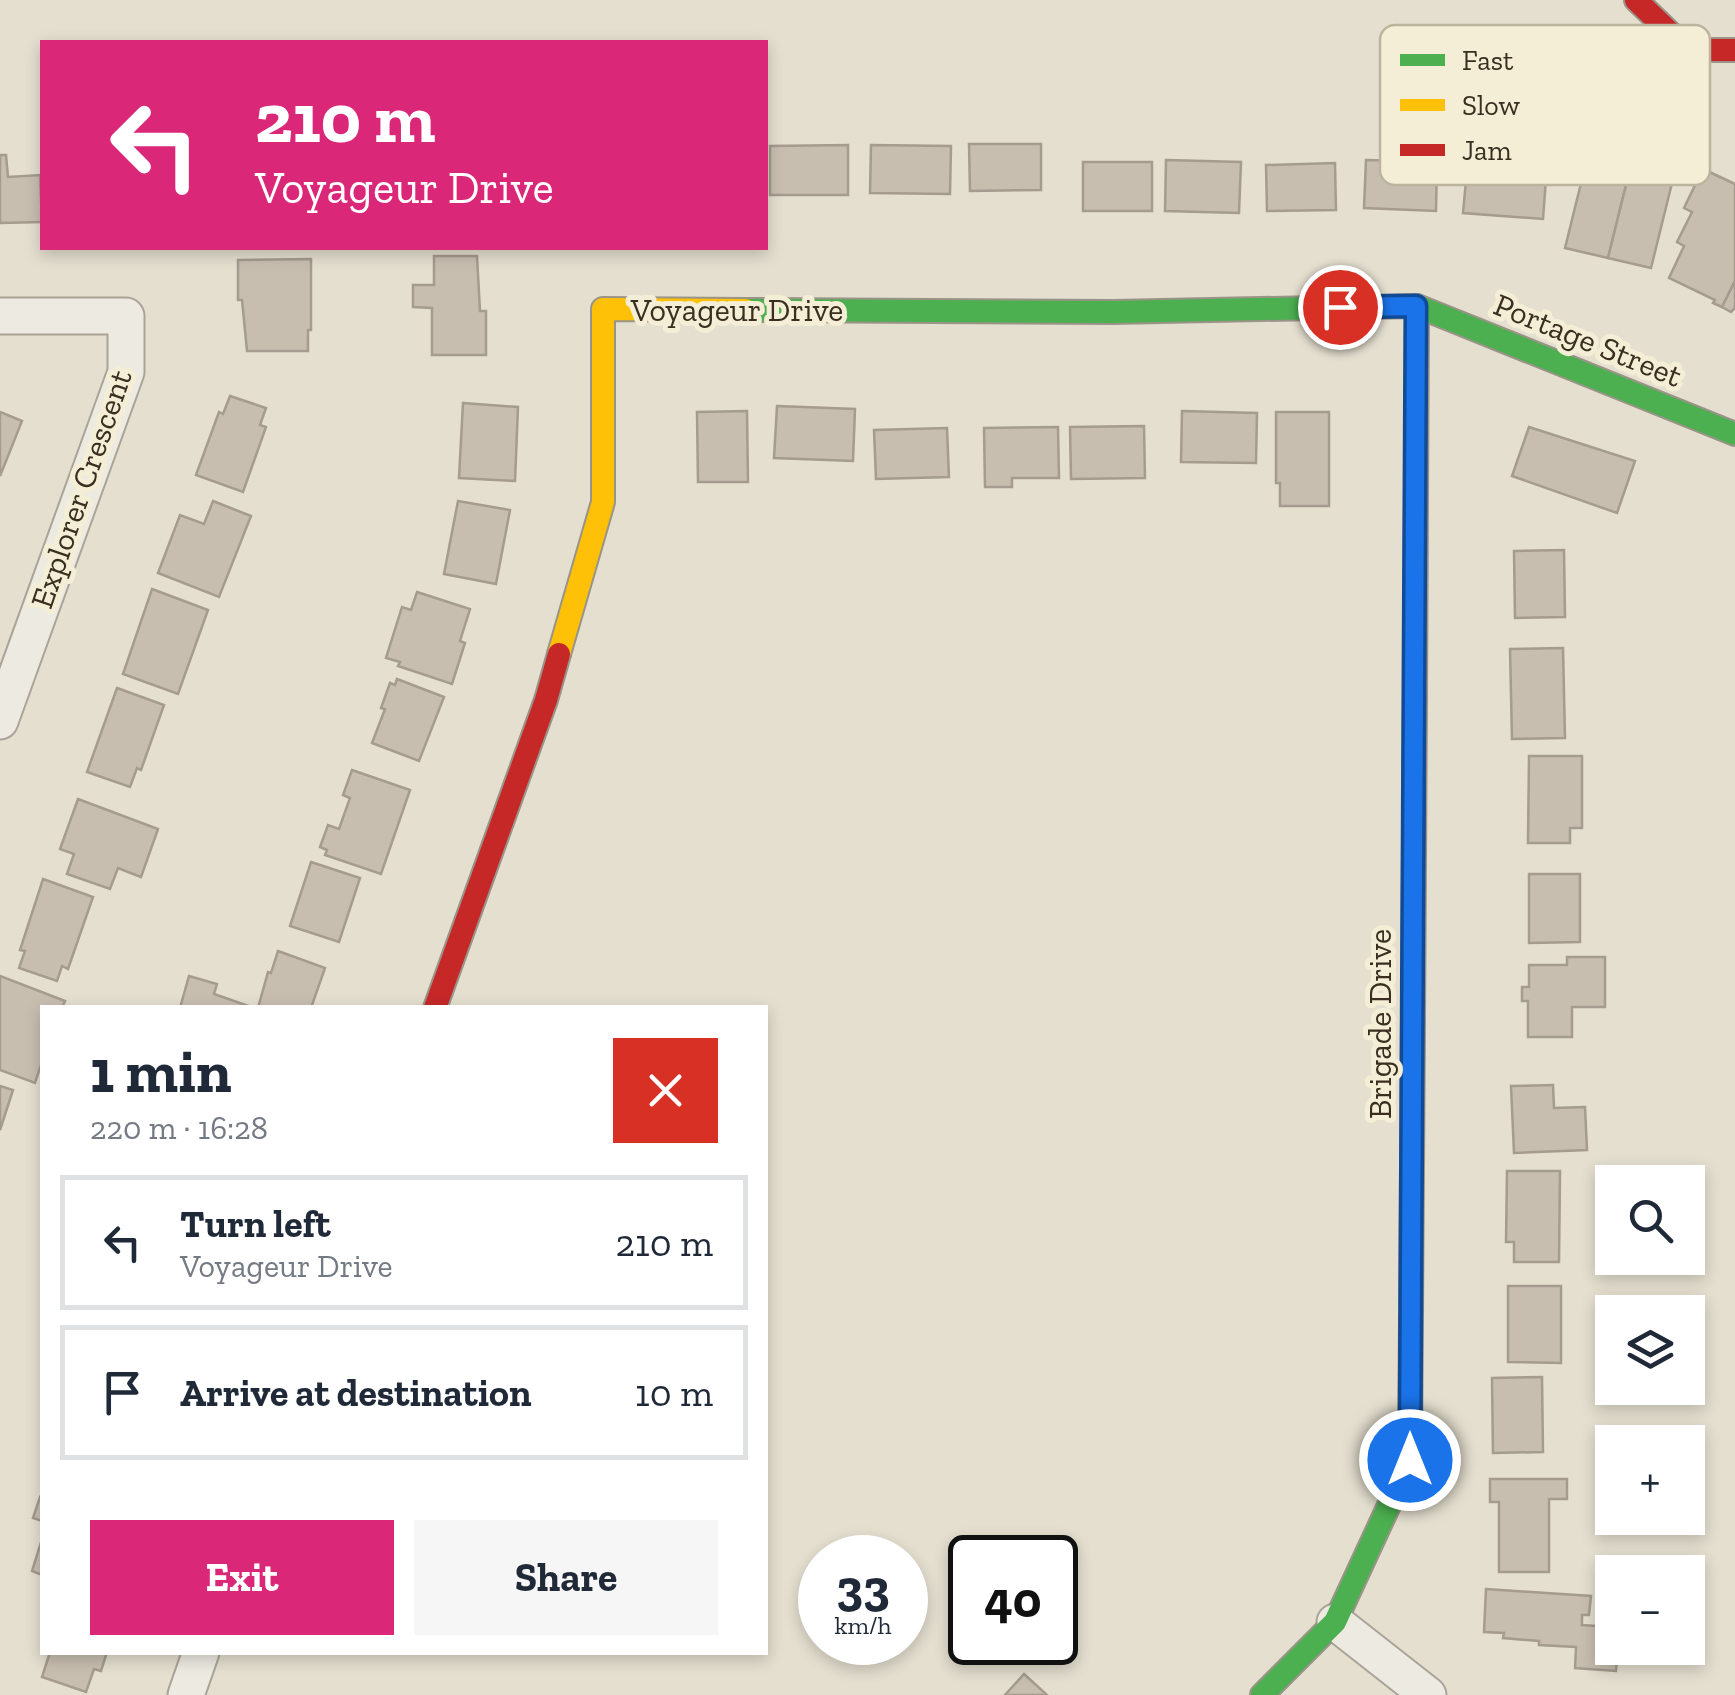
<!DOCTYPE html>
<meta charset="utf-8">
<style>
body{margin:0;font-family:"Zilla Slab",serif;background:#f6f6f7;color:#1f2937;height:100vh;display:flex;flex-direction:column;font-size:38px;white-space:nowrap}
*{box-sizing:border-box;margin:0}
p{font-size:32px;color:#747a83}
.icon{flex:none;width:55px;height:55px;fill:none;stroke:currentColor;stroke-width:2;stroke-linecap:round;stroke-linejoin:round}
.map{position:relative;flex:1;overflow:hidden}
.side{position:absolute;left:40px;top:1005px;width:728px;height:650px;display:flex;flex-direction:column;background:#fff;border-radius:0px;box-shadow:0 5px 15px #0003}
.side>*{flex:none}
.hud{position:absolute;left:40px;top:40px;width:728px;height:210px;border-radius:0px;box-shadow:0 5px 15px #0003;background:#db2777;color:#fff;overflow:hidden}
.buttons{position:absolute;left:1595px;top:1165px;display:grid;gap:20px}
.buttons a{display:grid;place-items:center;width:110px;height:110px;border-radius:0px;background:#fff;box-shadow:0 5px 15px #0003;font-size:50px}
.speed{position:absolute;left:798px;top:1535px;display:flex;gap:20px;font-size:50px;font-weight:700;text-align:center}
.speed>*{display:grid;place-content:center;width:130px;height:130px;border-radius:50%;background:#fff;box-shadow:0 5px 15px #0003;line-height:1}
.speed small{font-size:25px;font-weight:400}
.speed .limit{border:5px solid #111;border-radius:15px;background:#fff;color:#111}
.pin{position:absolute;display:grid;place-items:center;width:85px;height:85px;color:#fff;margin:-42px;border:5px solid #fff;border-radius:50%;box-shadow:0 2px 10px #0007}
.me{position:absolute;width:110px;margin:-55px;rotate:0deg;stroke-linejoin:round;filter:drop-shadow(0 0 8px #0008)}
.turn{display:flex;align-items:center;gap:35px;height:210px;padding:0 50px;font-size:45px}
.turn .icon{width:130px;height:130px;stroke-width:2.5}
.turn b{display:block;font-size:70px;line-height:85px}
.round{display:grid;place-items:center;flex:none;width:105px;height:105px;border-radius:0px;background:#f6f6f7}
.overview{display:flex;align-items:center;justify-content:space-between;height:170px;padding:0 50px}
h1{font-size:60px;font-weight:700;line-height:75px}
.cta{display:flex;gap:20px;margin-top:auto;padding:20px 50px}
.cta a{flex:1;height:115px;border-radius:0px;background:#db2777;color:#fff;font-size:40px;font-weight:700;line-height:115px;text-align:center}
.cta a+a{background:#f6f6f7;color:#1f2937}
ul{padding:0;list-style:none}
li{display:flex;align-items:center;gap:30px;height:135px;margin:0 20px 15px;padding:0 30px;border:5px solid #e0e1e3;border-radius:0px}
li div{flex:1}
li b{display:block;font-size:38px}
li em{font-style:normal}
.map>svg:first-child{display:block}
.building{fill:#c8beb0;stroke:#a59b8e;stroke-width:2.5}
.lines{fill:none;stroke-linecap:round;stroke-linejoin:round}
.street-casing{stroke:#aaa498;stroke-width:39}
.fast-casing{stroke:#9a9488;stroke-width:26}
.slow-casing{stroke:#9a9488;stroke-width:26}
.jam-casing{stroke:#9a9488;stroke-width:26}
.street{stroke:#eceae1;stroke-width:35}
.fast{stroke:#4caf50;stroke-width:22}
.slow{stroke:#ffc107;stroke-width:22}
.jam{stroke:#c62828;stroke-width:22}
.route-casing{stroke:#114b97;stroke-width:25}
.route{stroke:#1a73e8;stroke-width:18}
.labels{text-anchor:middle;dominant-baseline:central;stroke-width:10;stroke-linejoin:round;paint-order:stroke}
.street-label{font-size:32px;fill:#392e20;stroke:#f5eed6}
.key{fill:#f5eed6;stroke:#bdb49f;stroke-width:2.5}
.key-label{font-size:28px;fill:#392e20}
</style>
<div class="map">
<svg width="1735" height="1695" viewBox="0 0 1735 1695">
<rect width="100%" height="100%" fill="#e4dfcf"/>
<!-- building -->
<g class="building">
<polygon points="969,144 1041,144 1041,190 970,191"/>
<polygon points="848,145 848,195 770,195 770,146"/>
<polygon points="871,145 951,146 950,194 870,193"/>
<polygon points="0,155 6,155 8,177 40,175 42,222 0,223"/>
<polygon points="1468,159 1547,165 1543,219 1463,213"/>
<polygon points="1587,159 1630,169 1608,258 1565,248"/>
<polygon points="1166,160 1241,162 1239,213 1165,211"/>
<polygon points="1366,160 1437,162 1436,211 1364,208"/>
<rect x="1083" y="162" width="69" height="49"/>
<polygon points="1335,163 1336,210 1267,211 1266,165"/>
<polygon points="1630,169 1673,179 1651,268 1608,258"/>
<polygon points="1703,169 1735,184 1735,281 1722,307 1713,303 1715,300 1669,278 1684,246 1677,242 1692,212 1684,208"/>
<polygon points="434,256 477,256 480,311 486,311 486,355 432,355 432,308 413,307 413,285 434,285"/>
<polygon points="311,259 311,330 308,330 308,351 247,351 242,300 238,300 238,260"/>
<polygon points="1735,281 1735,308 1731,312 1722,307"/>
<polygon points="230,396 266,408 260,425 266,427 243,492 196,475 219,412 223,414"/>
<polygon points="463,403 518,407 515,481 459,478"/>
<polygon points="777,406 855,409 853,461 774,458"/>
<polygon points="747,411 748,482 698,482 697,412"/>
<polygon points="1182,411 1257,413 1256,463 1181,462"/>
<polygon points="0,412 22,421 0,476"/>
<polygon points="1276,412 1329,412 1329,506 1280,506 1280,483 1276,483"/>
<polygon points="1144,426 1145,478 1071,479 1070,427"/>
<polygon points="1058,427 1059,478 1012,478 1012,487 985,487 984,428"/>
<polygon points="1529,427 1635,461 1617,513 1512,476"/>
<polygon points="947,428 949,477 876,479 874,430"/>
<polygon points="213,501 251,516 219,597 158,573 180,515 204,524"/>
<polygon points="458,501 510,510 496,584 444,574"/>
<polygon points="1564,550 1565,617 1515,618 1514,551"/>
<polygon points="152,589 208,610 178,694 123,674"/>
<polygon points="417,592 470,609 460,641 465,643 452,684 398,666 400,662 386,658 402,607 411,610"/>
<polygon points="1563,648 1565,738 1512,739 1510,649"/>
<polygon points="397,679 444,697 419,761 372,743 385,709 381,708 390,683 395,685"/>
<polygon points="117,688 164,705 141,770 137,768 130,787 87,772"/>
<polygon points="1529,756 1582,756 1582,828 1570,828 1570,843 1528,843"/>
<polygon points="352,770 410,790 381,874 325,855 327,850 320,847 328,825 339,829 350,798 343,795"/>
<polygon points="78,799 158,829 141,877 118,868 110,889 67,874 74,854 60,849"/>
<polygon points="311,862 360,878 339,942 290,926"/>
<polygon points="1529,874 1580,874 1580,942 1529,943"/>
<polygon points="43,879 93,897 68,969 62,966 57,981 19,968 25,951 20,950"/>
<polygon points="278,951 325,968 311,1008 258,1008 268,972 271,973"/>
<polygon points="1567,957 1605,957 1605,1007 1572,1007 1572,1037 1528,1037 1528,1001 1522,1001 1522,987 1529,987 1529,965 1567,965"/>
<polygon points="0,976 65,1001 62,1008 42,1008 42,1062 35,1083 0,1070"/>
<polygon points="189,976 217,984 214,994 254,1008 180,1008"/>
<polygon points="1553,1085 1554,1108 1585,1107 1587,1150 1514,1153 1511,1086"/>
<polygon points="0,1086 13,1090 0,1130"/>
<polygon points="1507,1171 1560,1171 1559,1262 1514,1262 1514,1242 1506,1242"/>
<polygon points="1508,1286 1561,1286 1561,1363 1508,1362"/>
<polygon points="1542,1377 1543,1452 1493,1453 1492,1378"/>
<polygon points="1490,1479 1567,1479 1567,1499 1549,1499 1549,1572 1499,1572 1499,1502 1490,1502"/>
<polygon points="40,1497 42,1498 42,1521 33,1518"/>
<polygon points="42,1539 42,1575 32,1571"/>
<polygon points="1486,1589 1591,1596 1589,1615 1582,1615 1582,1625 1612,1627 1612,1648 1618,1648 1616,1671 1575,1668 1576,1647 1539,1645 1539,1641 1503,1638 1504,1633 1484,1632"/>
<polygon points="50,1652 107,1652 101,1671 94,1669 86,1692 42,1677"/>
<polygon points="1024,1674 1047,1695 1005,1695"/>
</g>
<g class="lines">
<!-- street casing -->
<g class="street-casing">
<g id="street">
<polyline points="0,316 126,316 126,372 0,721"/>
<polyline points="1335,1622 1428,1695"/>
<polyline points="186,1695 201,1652"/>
</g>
</g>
<!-- fast casing -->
<g class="fast-casing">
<g id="fast">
<polyline points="745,310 1112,312 1417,306 1735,434"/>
<polyline points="1262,1695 1335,1622 1410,1460 1413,1021"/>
</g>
</g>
<!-- slow casing -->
<g class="slow-casing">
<g id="slow">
<polyline points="559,654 603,502 603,309 745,310"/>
<polyline points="1415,698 1417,306"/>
</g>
</g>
<!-- jam casing -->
<g class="jam-casing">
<g id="jam">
<polyline points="1636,0 1688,50 1735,50"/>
<polyline points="435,1008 546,700 559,654"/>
<polyline points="1413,1021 1415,698"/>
</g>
</g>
<!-- street -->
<use href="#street" class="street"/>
<!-- fast -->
<use href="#fast" class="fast"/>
<!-- slow -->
<use href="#slow" class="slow"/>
<!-- jam -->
<use href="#jam" class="jam"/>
</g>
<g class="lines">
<!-- route casing -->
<g class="route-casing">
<polyline id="route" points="1340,307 1416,306 1410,1460"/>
</g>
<!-- route -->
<use href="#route" class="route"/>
</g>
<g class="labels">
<!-- street labels -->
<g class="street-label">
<text x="737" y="310">Voyageur Drive</text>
<text transform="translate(1588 340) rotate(22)">Portage Street</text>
<text transform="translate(81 489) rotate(-71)">Explorer Crescent</text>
<text transform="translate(1380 1024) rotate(-90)">Brigade Drive</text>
</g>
</g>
<!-- legend -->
<rect x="1380" y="25" width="330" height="160" rx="15" class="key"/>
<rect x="1400" y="54" width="45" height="12" fill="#4caf50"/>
<rect x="1400" y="99" width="45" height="12" fill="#ffc107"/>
<rect x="1400" y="144" width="45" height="12" fill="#c62828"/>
<g class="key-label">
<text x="1462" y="70">Fast</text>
<text x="1462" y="115">Slow</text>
<text x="1462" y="160">Jam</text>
</g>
</svg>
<div class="buttons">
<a><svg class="icon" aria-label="search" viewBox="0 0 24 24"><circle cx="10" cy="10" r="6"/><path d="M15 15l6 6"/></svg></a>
<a><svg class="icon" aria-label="layers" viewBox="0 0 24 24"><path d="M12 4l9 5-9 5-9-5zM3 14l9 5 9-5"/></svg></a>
<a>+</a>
<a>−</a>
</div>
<div class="speed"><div>33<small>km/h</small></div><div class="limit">40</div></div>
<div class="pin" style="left:1340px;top:307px;background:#d93025"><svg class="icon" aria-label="arrive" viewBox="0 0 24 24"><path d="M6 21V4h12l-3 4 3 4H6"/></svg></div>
<svg class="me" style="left:1410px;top:1460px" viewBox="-20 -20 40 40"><circle r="17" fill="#1a73e8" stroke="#fff" stroke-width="3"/><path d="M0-11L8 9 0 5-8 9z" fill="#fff"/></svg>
<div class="hud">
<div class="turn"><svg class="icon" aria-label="left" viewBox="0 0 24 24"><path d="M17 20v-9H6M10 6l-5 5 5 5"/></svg><div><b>210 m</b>Voyageur Drive</div></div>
</div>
<section class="side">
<div class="overview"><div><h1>1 min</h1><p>220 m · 16:28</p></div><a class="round" style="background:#d93025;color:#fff"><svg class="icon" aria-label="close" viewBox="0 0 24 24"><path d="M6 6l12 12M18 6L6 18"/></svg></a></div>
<ul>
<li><svg class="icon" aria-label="left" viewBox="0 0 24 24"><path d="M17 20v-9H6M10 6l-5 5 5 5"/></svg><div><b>Turn left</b><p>Voyageur Drive</p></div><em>210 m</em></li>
<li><svg class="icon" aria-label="arrive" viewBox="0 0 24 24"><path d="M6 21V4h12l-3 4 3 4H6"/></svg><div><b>Arrive at destination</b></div><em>10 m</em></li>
</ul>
<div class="cta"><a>Exit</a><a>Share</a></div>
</section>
</div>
